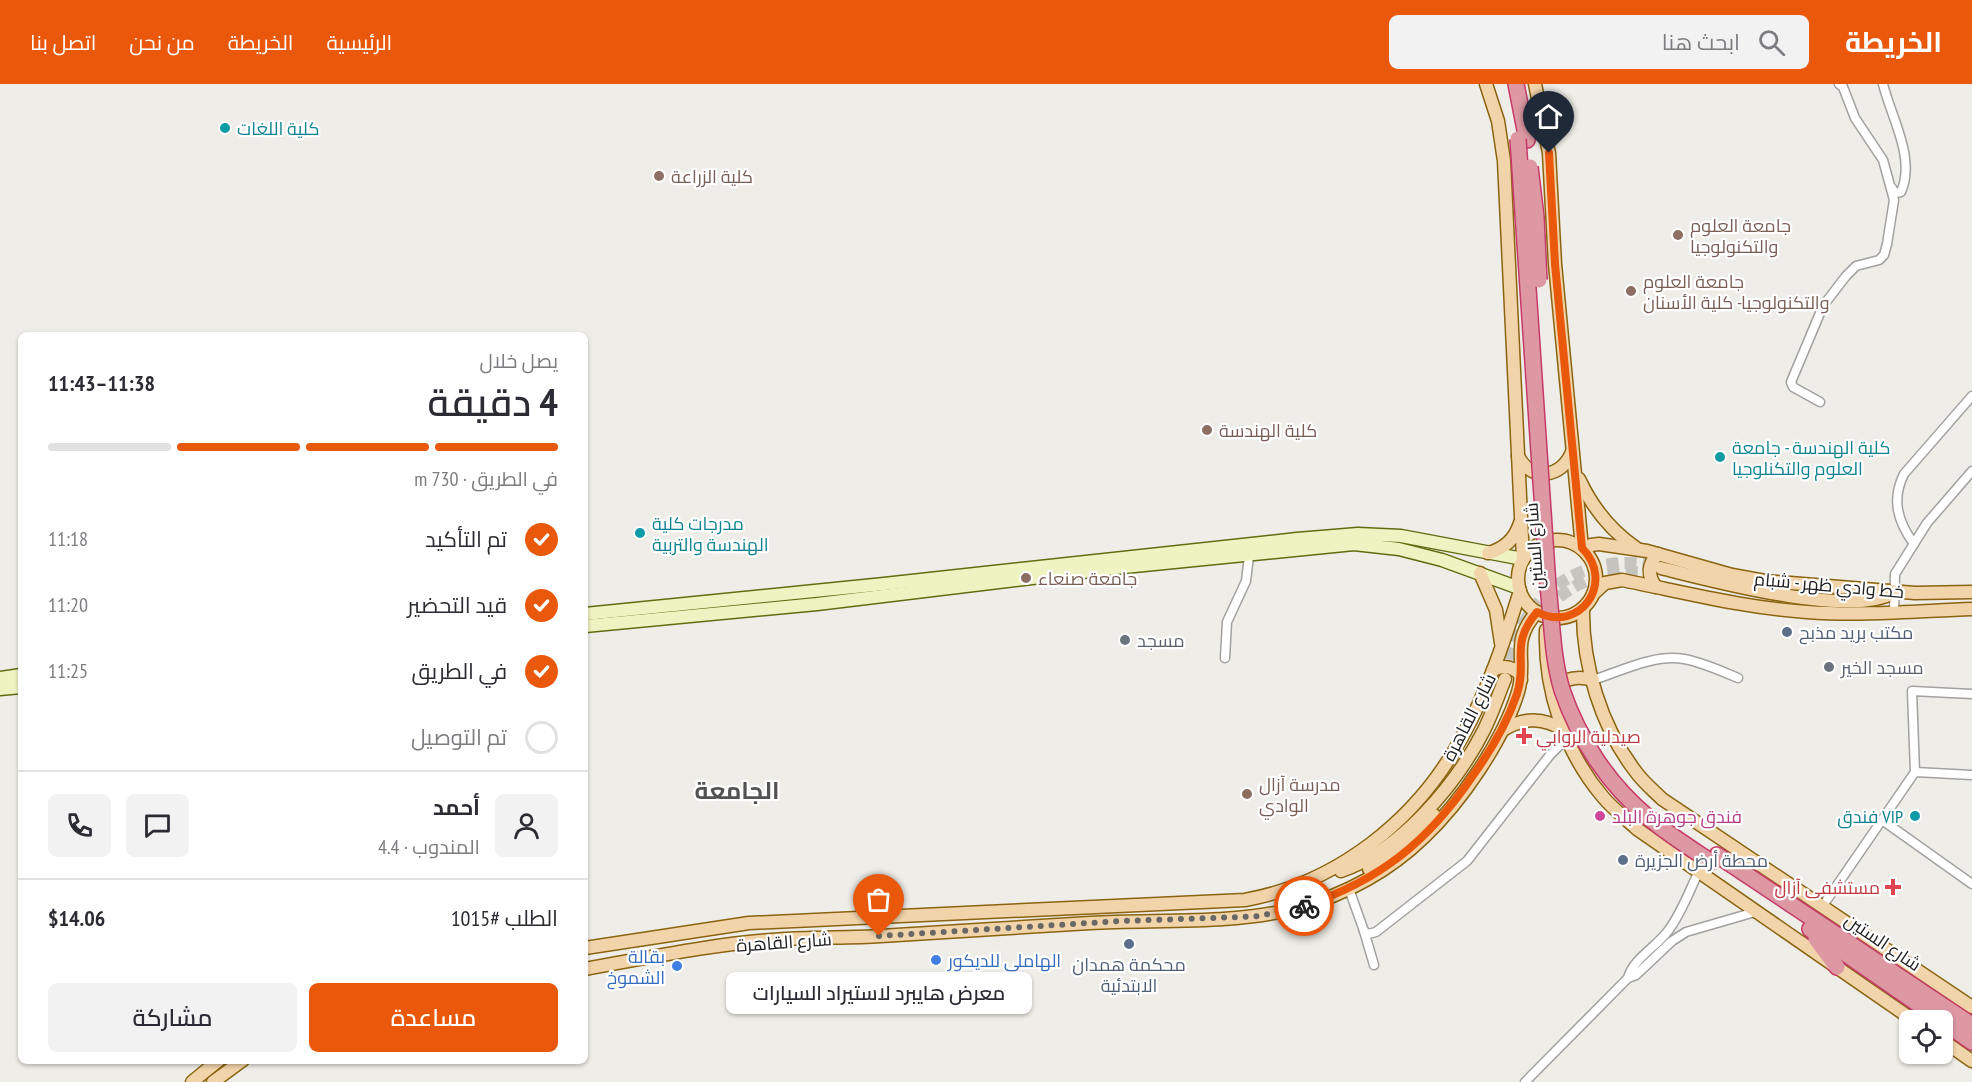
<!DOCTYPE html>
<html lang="ar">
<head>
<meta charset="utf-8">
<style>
  body { margin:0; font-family:"PT Sans Narrow",Cairo,sans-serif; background:#f2f2f3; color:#2b2b33; direction:rtl; height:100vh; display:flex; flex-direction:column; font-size:22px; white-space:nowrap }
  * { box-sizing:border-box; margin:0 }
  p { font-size:20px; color:#7c7c81 }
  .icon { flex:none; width:33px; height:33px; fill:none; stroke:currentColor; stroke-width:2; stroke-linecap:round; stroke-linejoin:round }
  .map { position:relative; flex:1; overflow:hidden; direction:ltr }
  .sheet { position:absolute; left:18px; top:248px; width:570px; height:732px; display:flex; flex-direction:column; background:#fff; border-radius:9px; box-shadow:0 2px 4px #0004; direction:rtl }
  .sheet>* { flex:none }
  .tools { position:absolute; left:1899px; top:926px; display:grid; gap:12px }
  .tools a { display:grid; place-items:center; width:54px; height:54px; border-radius:9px; background:#fff; box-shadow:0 2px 4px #0004; font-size:30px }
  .pin { position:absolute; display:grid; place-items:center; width:51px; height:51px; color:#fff; margin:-62px -26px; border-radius:50% 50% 50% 0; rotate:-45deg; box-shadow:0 0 6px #0007 }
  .pin .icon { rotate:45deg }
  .courier { position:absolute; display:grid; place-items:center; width:60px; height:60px; margin:-30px; border:4px solid #ea580c; border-radius:50%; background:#fff; color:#222; box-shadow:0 2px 8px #0007 }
  .bubble { position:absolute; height:42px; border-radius:9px; background:#fff; box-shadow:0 2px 4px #0004; font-size:20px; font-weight:600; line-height:42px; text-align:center; direction:rtl }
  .summary em { font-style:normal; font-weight:600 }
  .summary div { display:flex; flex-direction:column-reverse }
  .summary { display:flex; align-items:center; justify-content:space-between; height:102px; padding:0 30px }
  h1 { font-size:39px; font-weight:600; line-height:45px }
  .bar { display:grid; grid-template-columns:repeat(4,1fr); gap:9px 6px; align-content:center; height:72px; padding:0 30px }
  .bar i { height:8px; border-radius:4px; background:#e1e1e2 }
  .bar .current { background:#ea580c }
  .bar p { grid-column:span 4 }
  .line { display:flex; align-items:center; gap:15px; padding:0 30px; border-top:2px solid #e1e1e2 }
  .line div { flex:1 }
  .round { display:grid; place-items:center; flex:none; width:63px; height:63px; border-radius:9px; background:#f2f2f3 }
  ol { padding:0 30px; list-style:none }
  li { display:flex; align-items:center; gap:18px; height:66px }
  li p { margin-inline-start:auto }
  li .icon { padding:6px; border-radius:50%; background:#ea580c; color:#fff; stroke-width:4 }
  li:last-child { color:#7c7c81 }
  li i { width:33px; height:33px; border:3px solid #e1e1e2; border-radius:50% }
  .cta { display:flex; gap:12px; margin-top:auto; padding:12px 30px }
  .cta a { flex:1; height:69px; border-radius:9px; background:#ea580c; color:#fff; font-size:24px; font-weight:600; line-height:69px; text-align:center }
  .cta a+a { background:#f2f2f3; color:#2b2b33 }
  header { display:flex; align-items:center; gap:36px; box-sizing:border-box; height:84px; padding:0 30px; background:#ea580c; color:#fff }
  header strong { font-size:28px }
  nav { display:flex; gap:33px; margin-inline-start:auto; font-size:21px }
  .search { width:420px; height:54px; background:#f2f2f3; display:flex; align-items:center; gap:15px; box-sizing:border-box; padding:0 21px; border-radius:9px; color:#7c7c81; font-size:22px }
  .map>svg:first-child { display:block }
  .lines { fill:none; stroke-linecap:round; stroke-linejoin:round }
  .primary-tunnel { stroke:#c6c4bf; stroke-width:12; stroke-dasharray:12 6; stroke-linecap:butt }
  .street-casing { stroke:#a1a1a1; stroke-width:11 }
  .secondary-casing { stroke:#606c12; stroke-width:15 }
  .primary-casing { stroke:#8a6411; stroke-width:15 }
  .highway-casing { stroke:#c73a68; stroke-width:18 }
  .street { stroke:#fff; stroke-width:8 }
  .secondary { stroke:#eff3c2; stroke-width:12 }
  .primary { stroke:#f2d4aa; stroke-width:12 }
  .highway { stroke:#dd98a4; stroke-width:15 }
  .highway-bridge-casing { stroke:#c73a68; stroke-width:18; stroke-linecap:butt }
  .highway-bridge { stroke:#dd98a4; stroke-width:15 }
  .done { stroke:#686866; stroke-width:6; stroke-dasharray:0 10.8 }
  .route { stroke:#ea580c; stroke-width:8 }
  .culture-dot { fill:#0f9aa8; stroke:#fff; stroke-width:2 }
  .education-dot { fill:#8d6e63; stroke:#fff; stroke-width:2 }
  .service-dot { fill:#5c6f8a; stroke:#fff; stroke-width:2 }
  .worship-dot { fill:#6b7280; stroke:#fff; stroke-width:2 }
  .health-dot { fill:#e0444e; stroke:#fff; stroke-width:2 }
  .hotel-dot { fill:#d1479c; stroke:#fff; stroke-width:2 }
  .shop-dot { fill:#3f7fe0; stroke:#fff; stroke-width:2 }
  .labels { text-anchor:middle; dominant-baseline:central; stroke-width:4.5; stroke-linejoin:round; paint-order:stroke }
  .culture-label { font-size:18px; fill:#0d838f; stroke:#fff; text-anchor:start }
  .education-label { font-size:18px; fill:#785e54; stroke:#fff; text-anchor:start }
  .street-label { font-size:18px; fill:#202020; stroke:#fff }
  .service-label { font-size:18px; fill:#4e5e75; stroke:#fff; text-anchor:start }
  .worship-label { font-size:18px; fill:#5b616d; stroke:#fff; text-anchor:start }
  .health-label { font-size:18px; fill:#be3a42; stroke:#fff; text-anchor:start }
  .hotel-label { font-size:18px; fill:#b23c85; stroke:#fff; text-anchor:start }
  .shop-label { font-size:18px; fill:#366cbe; stroke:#fff; text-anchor:end }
  .district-label { font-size:24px; font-weight:bold; fill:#535353; stroke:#fff }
</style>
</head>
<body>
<header>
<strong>الخريطة</strong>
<div class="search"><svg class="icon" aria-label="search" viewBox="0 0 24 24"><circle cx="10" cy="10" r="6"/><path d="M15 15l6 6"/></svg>ابحث هنا</div>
<nav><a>الرئيسية</a><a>الخريطة</a><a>من نحن</a><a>اتصل بنا</a></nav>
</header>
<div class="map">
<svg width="1972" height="998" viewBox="0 0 1972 998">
  <rect width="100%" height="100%" fill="#efede7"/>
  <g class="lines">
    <g class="primary-tunnel">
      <path d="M1546 525C1577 493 1615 483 1658 491"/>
      <path d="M1505 593C1510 574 1515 554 1525 537 1553 489 1607 470 1660 483"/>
    </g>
    <defs>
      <g id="street">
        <path d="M1883 0C1891 33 1916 74 1901 108L1895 109 1892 104"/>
        <path d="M1820 318 1793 303 1791 298 1823 222 1846 192 1856 182 1879 176 1884 171 1887 160 1894 116 1883 76 1855 34 1843 3 1839 0"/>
        <path d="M1914 460C1898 438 1891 416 1904 390L1972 312"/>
        <path d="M1894 529 1895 490 1927 439 1972 387"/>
        <path d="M1225 574 1227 538 1246 497 1249 472"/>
        <path d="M1593 596C1621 587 1654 570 1684 575 1702 578 1721 587 1738 594"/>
        <path d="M1915 688 1912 607 1972 610"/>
        <path d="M1882 736 1972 800"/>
        <path d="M1349 805 1364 847 1368 850 1376 848 1467 777 1550 671 1559 662 1568 656"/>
        <path d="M1822 823 1915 688 1972 691"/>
        <path d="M1364 847 1374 881"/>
        <path d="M1628 894C1633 875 1656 863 1668 847 1681 830 1689 808 1698 789"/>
        <path d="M1525 998 1628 894 1636 891 1672 857 1686 848 1755 828"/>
      </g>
      <g id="secondary">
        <path d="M585 530 884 500 1297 455 1358 450 1401 452 1523 475"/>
        <path d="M585 542 817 520 1124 483 1354 460 1399 465 1442 476 1519 504"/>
        <path d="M0 594 21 591"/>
        <path d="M0 605 21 603"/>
      </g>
      <g id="primary">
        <path d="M1486 0 1498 37 1504 77 1523 475"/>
        <path d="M1535 0 1549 69 1555 180 1582 464"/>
        <path d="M1518 372C1531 398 1562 394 1572 368"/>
        <path d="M1579 395C1592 423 1610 446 1636 464"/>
        <circle cx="1557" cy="495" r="39"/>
        <path d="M1584 466 1591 461 1599 460 1647 467 1732 491 1765 497 1915 509 1972 508"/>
        <path d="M1488 469C1504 465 1515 455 1520 439"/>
        <path d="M1661 484C1709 496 1854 535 1894 508"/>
        <path d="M1480 489 1496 526 1501 559"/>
        <path d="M1656 503C1647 491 1648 480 1658 470"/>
        <path d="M1593 510 1605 499 1622 496C1683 508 1745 524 1807 528 1862 532 1917 527 1972 525"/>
        <path d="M1583 524C1582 580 1601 643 1636 688 1643 698 1653 706 1662 715L1972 923"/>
        <path d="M1546 546C1544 605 1564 667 1603 713 1613 725 1626 735 1637 745L1913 936"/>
        <path d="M1493 586C1503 581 1511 582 1520 590L1521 596"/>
        <path d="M1555 603C1567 593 1579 592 1593 596"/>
        <path d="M1503 646C1524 633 1544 633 1565 647"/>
        <path d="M1369 785 1402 761 1434 731"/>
        <path d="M1341 787C1400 767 1456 701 1484 646 1492 630 1498 612 1505 595"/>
        <path d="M585 864 749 839 1245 816C1337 799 1416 737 1461 655 1487 609 1504 558 1520 507"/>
        <path d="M585 885C651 873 718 859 786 855 817 853 850 854 881 852 951 848 1020 843 1090 839 1156 835 1233 841 1297 824 1344 811 1389 787 1424 753 1461 718 1503 657 1518 608 1528 574 1509 560 1537 528"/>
        <path d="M1942 956 1972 977"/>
        <path d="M192 998 219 976"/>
        <path d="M213 998 243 976"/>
      </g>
      <g id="highway">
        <path d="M1516 0 1527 56"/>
        <path d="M1717 771 1972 941"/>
        <path d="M1810 845 1941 936"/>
        <path d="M1816 855 1837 883"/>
        <path d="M1942 937 1972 958"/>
      </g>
    </defs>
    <use href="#street" class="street-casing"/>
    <use href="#secondary" class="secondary-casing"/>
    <use href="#primary" class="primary-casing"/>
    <use href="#highway" class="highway-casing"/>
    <use href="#street" class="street"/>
    <use href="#secondary" class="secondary"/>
    <use href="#primary" class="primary"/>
    <use href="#highway" class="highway"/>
    <defs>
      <g id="highway-bridge">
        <path d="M1518 55 1548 502C1552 536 1552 573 1562 606 1579 656 1609 701 1649 734 1669 751 1692 765 1713 779"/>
        <path d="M1530 83 1536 133 1539 196"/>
      </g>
    </defs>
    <use href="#highway-bridge" class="highway-bridge-casing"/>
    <use href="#highway-bridge" class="highway-bridge"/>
  </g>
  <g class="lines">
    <path class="done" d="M879 852 1122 837 1242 833 1259 832 1304 822"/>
    <path class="route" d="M1304 822C1381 796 1429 757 1474 690 1492 665 1507 639 1517 610 1528 576 1509 561 1537 528 1580 550 1616 498 1582 464L1555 180 1549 69"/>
  </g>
  <g class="culture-dot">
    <circle cx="225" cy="44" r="6"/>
    <circle cx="1720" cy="373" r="6"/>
    <circle cx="640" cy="449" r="6"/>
    <circle cx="1915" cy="732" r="6"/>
  </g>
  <g class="education-dot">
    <circle cx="659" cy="92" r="6"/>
    <circle cx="1678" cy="151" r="6"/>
    <circle cx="1631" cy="207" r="6"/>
    <circle cx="1207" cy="346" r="6"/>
    <circle cx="1026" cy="494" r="6"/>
    <circle cx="1247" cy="710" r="6"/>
  </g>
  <g class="service-dot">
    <circle cx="1787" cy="548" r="6"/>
    <circle cx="1623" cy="776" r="6"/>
    <circle cx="1129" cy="860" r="6"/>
  </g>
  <g class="worship-dot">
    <circle cx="1125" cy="556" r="6"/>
    <circle cx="1829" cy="583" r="6"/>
  </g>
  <g class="health-dot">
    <path d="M1521 643h6v6h6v6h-6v6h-6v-6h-6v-6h6z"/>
    <path d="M1890 794h6v6h6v6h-6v6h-6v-6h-6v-6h6z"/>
  </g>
  <circle class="hotel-dot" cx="1600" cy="732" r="6"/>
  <g class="shop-dot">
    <circle cx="936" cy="876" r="6"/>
    <circle cx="677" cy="882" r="6"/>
  </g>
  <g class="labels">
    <g class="culture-label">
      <text x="237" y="44">كلية اللغات</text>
      <text x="1732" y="363">كلية الهندسة - جامعة<tspan x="1732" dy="21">العلوم والتكنلوجيا</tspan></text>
      <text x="652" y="439">مدرجات كلية<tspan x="652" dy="21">الهندسة والتربية</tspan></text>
      <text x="1903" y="732" text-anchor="end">فندق VIP</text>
    </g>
    <g class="education-label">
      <text x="671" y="92">كلية الزراعة</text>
      <text x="1690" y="141">جامعة العلوم<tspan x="1690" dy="21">والتكنولوجيا</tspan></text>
      <text x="1643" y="197">جامعة العلوم<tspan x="1643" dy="21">والتكنولوجيا- كلية الأسنان</tspan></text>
      <text x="1219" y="346">كلية الهندسة</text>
      <text x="1038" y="494">جامعة صنعاء</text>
      <text x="1259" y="700">مدرسة آزال<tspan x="1259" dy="21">الوادي</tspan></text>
    </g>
    <g class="street-label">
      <text transform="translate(1534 462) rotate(-94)">شارع الستين</text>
      <text transform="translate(1829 501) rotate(5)">خط وادي ظهر - شبام</text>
      <text transform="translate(1469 633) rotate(-63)">شارع القاهرة</text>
      <text transform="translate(784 858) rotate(-4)">شارع القاهرة</text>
      <text transform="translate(1883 858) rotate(34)">شارع الستين</text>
    </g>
    <g class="service-label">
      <text x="1799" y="548">مكتب بريد مذبح</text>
      <text x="1635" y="776">محطة أرض الجزيرة</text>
      <text x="1129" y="880" text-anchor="middle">محكمة همدان<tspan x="1129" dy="21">الابتدئية</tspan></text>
    </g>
    <g class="worship-label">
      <text x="1137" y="556">مسجد</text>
      <text x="1841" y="583">مسجد الخير</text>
    </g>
    <g class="health-label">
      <text x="1536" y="652">صيدلية الروابي</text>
      <text x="1880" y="803" text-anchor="end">مستشفى آزال</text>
    </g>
    <g class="hotel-label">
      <text x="1612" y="732">فندق جوهرة البلد</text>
    </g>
    <g class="shop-label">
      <text x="665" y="872">بقالة<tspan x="665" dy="21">الشموخ</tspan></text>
      <text x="948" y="876" text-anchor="start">الهاملي للديكور</text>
    </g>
    <g class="district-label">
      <text x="737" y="706">الجامعة</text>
    </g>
  </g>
</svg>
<div class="tools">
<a><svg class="icon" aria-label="locate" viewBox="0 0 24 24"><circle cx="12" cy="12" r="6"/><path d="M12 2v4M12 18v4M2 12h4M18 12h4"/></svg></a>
</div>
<div class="pin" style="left:879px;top:852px;background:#ea580c"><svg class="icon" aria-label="bag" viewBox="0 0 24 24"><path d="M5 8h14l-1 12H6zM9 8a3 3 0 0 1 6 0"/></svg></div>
<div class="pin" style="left:1549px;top:69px;background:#1f2937"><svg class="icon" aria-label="home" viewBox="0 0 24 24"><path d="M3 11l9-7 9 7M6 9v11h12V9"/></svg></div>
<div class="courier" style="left:1304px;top:822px"><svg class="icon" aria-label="bike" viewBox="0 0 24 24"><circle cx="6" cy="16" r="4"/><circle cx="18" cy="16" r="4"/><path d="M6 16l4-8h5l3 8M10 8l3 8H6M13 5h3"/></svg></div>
<div class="bubble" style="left:726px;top:888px;width:306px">معرض هايبرد لاستيراد السيارات</div>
<section class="sheet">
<div class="summary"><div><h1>4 دقيقة</h1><p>يصل خلال</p></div><em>11:38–11:43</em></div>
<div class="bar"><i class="current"></i><i class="current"></i><i class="current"></i><i></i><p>في الطريق · 730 m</p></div>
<ol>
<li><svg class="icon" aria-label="check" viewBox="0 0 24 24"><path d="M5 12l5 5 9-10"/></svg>تم التأكيد<p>11:18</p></li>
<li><svg class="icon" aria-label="check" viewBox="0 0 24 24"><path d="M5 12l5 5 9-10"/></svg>قيد التحضير<p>11:20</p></li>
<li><svg class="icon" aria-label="check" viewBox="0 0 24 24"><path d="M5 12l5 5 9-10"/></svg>في الطريق<p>11:25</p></li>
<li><i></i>تم التوصيل</li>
</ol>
<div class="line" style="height:108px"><a class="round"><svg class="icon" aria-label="person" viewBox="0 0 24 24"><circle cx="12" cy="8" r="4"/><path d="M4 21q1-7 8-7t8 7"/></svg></a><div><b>أحمد</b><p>المندوب · 4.4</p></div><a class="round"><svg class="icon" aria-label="chat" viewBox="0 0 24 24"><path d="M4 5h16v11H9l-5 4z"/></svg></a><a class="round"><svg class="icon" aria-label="phone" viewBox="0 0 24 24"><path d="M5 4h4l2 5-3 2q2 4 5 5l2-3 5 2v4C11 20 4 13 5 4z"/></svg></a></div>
<div class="line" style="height:78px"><div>الطلب #1015</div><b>$14.06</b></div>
<div class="cta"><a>مساعدة</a><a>مشاركة</a></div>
</section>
</div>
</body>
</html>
